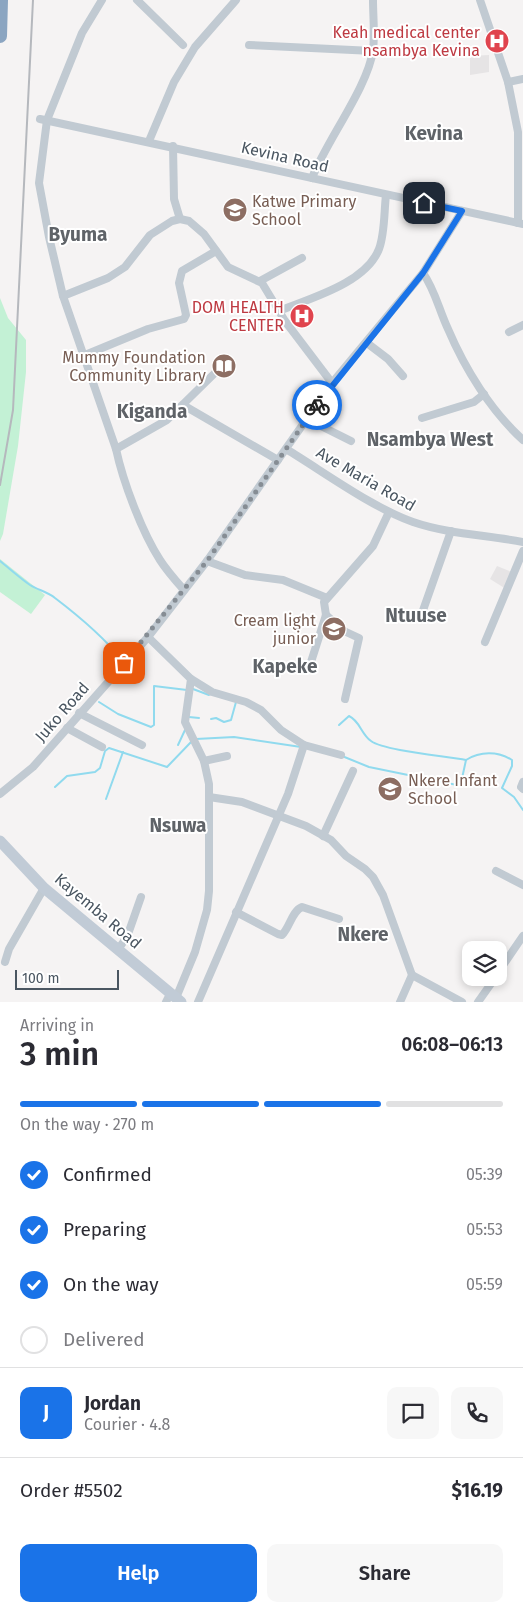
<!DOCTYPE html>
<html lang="en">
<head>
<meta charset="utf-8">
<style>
  body { margin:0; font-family:"Fira Sans",sans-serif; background:#f7f7f7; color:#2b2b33; height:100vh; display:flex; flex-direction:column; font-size:19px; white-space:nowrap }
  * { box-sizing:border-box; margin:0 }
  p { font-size:16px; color:#7c7c81 }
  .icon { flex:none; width:28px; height:28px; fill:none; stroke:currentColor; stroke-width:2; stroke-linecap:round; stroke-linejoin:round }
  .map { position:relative; height:1002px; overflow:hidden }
  .panel { display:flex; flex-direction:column; background:#fff; flex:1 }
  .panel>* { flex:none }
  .fabs { position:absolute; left:462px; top:941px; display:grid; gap:10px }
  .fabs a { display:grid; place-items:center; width:45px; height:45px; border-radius:10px; background:#fff; box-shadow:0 2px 8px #0003; font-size:25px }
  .scale { position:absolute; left:15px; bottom:12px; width:104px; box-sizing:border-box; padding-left:5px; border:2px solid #4a5661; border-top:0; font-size:14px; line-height:18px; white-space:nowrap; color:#4a5661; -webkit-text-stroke:4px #fff; paint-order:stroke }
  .pin { position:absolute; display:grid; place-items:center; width:42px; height:42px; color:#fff; margin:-21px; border-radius:10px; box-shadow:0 2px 8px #0006 }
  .courier { position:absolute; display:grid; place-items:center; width:50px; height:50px; margin:-25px; border:4px solid #1a73e8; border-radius:50%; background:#fff; color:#222; box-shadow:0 1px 6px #0007 }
  .head em { font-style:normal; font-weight:600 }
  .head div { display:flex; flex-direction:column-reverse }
  .head { display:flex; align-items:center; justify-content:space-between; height:85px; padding:0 20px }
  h1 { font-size:32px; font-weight:600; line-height:38px }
  .bar { display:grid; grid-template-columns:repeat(4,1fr); gap:8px 5px; align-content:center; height:60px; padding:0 20px }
  .bar i { height:6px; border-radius:4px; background:#e1e1e2 }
  .bar .active { background:#1a73e8 }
  .bar p { grid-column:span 4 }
  .line { display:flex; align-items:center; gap:12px; padding:0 20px; border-top:1px solid #e1e1e2 }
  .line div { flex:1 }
  .round { display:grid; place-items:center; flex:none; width:52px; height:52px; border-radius:10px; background:#f7f7f7 }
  ol { padding:0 20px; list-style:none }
  li { display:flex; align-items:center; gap:15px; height:55px }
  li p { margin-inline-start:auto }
  li .icon { padding:5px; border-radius:50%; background:#1a73e8; color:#fff; stroke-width:4 }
  li:last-child { color:#7c7c81 }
  li i { width:28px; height:28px; border:2px solid #e1e1e2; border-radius:50% }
  .primary-button { display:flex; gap:10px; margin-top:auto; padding:10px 20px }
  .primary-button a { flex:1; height:58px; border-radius:10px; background:#1a73e8; color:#fff; font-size:20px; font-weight:600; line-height:58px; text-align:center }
  .primary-button a+a { background:#f7f7f7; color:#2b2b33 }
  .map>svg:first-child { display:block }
  .education { fill:#e6e4e5 }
  .green { fill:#c3f1d5 }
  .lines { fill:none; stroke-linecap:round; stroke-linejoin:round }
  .stream { stroke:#90daee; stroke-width:2 }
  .street { stroke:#c1cad2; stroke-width:8 }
  .secondary { stroke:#c1cbd6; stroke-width:11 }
  .highway { stroke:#8ba5c1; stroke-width:14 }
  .rail { stroke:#b5b8bd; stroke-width:2 }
  .done { stroke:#868d94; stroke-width:5; stroke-dasharray:0 9 }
  .route { stroke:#1a73e8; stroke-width:6 }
  .labels { text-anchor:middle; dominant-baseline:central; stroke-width:4; stroke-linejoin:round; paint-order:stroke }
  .health-label { font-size:16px; fill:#be3a42; stroke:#fff; text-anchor:end }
  .street-label { font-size:16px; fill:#4a5661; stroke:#fff }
  .education-label { font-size:16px; fill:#785e54; stroke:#fff; text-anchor:start }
  .quarter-label { font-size:19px; font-weight:bold; fill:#5f6368; stroke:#fff }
</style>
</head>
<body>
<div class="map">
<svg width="523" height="1002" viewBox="0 0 523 1002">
  <rect width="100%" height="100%" fill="#f5f3f3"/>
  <g class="education">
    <path d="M489 55V72L470 75V56Z"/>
    <path d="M497 566 514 573 506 589 490 579Z"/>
  </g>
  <g class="green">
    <path d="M0 298 8 318 26 340V372L18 446 3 534 0 541Z"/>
    <path d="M0 559 45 595 31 614 0 592Z"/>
  </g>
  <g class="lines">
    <g class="stream">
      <path d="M0 561C10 569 20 578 30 585 38 590 48 592 55 598 80 617 103 636 123 661"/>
      <path d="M193 689 209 695"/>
      <path d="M99 702 118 714 151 727 154 725V686L187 690"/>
      <path d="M189 717 199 718"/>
      <path d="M211 719 216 718 224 722 231 720 236 702"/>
      <path d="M339 725 349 716C360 721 361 734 371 741 385 751 446 756 466 760"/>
      <path d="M196 739 234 737 301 747"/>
      <path d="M178 745 185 730"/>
      <path d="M342 756 369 767 457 785 461 783 466 760C480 751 498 751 512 760V766L502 788 514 797 523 810"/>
      <path d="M55 787 67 776 95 772 100 768 105 751 109 748 167 767 192 741"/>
      <path d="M106 799 123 752"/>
    </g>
    <g class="street">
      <path d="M102 0 82 33 47 120 39 183 49 237 63 296 116 449C123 482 142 532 160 560 167 571 176 581 184 590"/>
      <path d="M137 0 183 45"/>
      <path d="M480 0 508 82 518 132V223"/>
      <path d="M249 45 373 51"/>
      <path d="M508 82 523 79"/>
      <path d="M40 119 523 224"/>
      <path d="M149 141 174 82 195 47 236 0"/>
      <path d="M173 146 174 199 180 219"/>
      <path d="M312 178C327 140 368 87 373 50 375 34 373 16 373 0"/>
      <path d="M423 273C435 290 439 310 448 329 465 369 491 411 523 440"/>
      <path d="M260 281 302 258"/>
      <path d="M63 296 108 278 125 267 150 235 172 221 180 219 189 221 204 234 228 267 262 283 285 321 332 383"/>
      <path d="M279 311C311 298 366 283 379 249 385 233 384 211 386 195"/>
      <path d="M509 332 523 325"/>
      <path d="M367 343 388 359 403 376"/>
      <path d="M85 355 148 329 184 319 186 315 179 283 182 271 216 251"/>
      <path d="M183 405 278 460"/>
      <path d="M422 418 474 402 484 394"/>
      <path d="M307 419 351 441"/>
      <path d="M116 449 167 420 222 366"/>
      <path d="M286 449C324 472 373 508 413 522 448 534 487 535 523 542"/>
      <path d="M207 561 245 575 283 580 327 598"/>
      <path d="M326 615 344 631 359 638 345 699"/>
      <path d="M421 616 451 531"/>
      <path d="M148 637 191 679 185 722 204 761 209 784V891L207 910 195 952 176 998"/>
      <path d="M485 642 523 551"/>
      <path d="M311 662 326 615 324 602 373 546 389 512"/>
      <path d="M191 679 212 692 246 702 261 710 281 730 304 745 341 755"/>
      <path d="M79 713 142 745"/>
      <path d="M67 728 102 747"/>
      <path d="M204 761 227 756"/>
      <path d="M523 782 521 787 523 789"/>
      <path d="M0 794 33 767 148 637 207 561 332 383 423 273 462 211"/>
      <path d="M209 797 242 802 306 826 331 840 346 856 365 869 373 877 383 895 412 975 400 1002"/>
      <path d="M323 836 353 771"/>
      <path d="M496 871 523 885"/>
      <path d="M236 912 278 934 282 935C290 927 292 911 302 907L339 919"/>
      <path d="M119 948 127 937 141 897"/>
      <path d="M5 962 9 949 44 888"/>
      <path d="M499 971 523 936"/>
      <path d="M412 975 462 1002"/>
      <path d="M166 1002 170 994"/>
      <path d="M198 1002 288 794 304 745"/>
      <path d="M478 1002 495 978"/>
    </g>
    <path class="secondary" d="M0 841 44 888 181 1002"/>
    <path class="highway" d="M0 36 1 0"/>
    <path class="rail" d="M0 485 13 410 33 0"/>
  </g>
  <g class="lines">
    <path class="done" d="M124 663 207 561 317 405"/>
    <path class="route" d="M317 405 423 273 462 211 424 203"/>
  </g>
  <defs>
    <symbol id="hospital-disc" viewBox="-11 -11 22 22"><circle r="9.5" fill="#e0444e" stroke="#fff"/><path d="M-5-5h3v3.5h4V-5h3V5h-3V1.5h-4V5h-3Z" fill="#fff"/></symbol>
    <symbol id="school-disc" viewBox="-11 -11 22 22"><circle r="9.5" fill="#8d6e63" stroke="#fff"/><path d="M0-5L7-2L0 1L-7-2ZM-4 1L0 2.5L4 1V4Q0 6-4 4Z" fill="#fff"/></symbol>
    <symbol id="library-disc" viewBox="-11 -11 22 22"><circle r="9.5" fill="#8d6e63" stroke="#fff"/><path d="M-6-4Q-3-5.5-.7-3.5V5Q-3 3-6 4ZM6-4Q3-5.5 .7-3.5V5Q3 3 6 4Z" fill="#fff"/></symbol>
  </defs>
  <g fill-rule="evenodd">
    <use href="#hospital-disc" x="483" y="27" width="28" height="28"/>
    <use href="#school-disc" x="221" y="196" width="28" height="28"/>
    <use href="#hospital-disc" x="288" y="302" width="28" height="28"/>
    <use href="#library-disc" x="210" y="352" width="28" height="28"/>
    <use href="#school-disc" x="320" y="615" width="28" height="28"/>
    <use href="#school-disc" x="376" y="775" width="28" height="28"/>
  </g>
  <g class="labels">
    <g class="health-label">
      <text x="480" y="32">Keah medical center<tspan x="480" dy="18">nsambya Kevina</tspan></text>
      <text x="284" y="307">DOM HEALTH<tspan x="284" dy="18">CENTER</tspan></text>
    </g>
    <g class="street-label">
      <text transform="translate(285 157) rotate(13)">Kevina Road</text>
      <text transform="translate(366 479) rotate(30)">Ave Maria Road</text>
      <text transform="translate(62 712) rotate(-49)">Juko Road</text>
      <text transform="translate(98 911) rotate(40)">Kayemba Road</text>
    </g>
    <g class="education-label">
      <text x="252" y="201">Katwe Primary<tspan x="252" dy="18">School</tspan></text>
      <text x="206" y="357" text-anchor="end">Mummy Foundation<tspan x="206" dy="18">Community Library</tspan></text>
      <text x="316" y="620" text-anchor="end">Cream light<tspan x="316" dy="18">junior</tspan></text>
      <text x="408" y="780">Nkere Infant<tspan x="408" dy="18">School</tspan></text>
    </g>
    <g class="quarter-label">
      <text x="434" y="133">Kevina</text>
      <text x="78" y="234">Byuma</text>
      <text x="152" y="411">Kiganda</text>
      <text x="430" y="439">Nsambya West</text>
      <text x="416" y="615">Ntuuse</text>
      <text x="285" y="666">Kapeke</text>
      <text x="178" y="825">Nsuwa</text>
      <text x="363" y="934">Nkere</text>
    </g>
  </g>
</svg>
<div class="fabs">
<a><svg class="icon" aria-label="layers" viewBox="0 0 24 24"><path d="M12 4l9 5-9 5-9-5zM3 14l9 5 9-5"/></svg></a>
</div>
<div class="scale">100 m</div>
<div class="pin" style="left:124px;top:663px;background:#ea580c"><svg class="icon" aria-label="bag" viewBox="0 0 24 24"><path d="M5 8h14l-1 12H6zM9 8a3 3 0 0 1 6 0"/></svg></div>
<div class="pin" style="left:424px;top:203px;background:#1f2937"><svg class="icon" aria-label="home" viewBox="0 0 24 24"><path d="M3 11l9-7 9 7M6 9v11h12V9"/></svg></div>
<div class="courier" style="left:317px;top:405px"><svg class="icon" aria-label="bike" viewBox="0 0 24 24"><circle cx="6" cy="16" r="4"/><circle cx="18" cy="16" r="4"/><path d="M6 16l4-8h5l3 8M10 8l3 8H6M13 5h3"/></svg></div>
</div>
<section class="panel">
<div class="head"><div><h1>3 min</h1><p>Arriving in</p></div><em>06:08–06:13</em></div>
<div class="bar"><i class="active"></i><i class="active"></i><i class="active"></i><i></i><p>On the way · 270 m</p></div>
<ol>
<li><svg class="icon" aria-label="check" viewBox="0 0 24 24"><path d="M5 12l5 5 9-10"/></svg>Confirmed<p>05:39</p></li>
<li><svg class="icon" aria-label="check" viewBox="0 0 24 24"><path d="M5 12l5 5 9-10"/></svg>Preparing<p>05:53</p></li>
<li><svg class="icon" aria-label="check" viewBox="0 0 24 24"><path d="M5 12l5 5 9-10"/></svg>On the way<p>05:59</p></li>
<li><i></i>Delivered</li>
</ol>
<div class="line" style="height:90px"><b class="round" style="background:#1a73e8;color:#fff">J</b><div><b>Jordan</b><p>Courier · 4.8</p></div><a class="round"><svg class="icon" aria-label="chat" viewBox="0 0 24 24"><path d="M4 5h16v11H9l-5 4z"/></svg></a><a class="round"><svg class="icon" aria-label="phone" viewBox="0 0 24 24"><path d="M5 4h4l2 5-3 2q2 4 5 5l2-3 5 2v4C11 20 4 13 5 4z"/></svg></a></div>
<div class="line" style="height:65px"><div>Order #5502</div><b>$16.19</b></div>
<div class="primary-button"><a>Help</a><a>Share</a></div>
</section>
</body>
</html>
